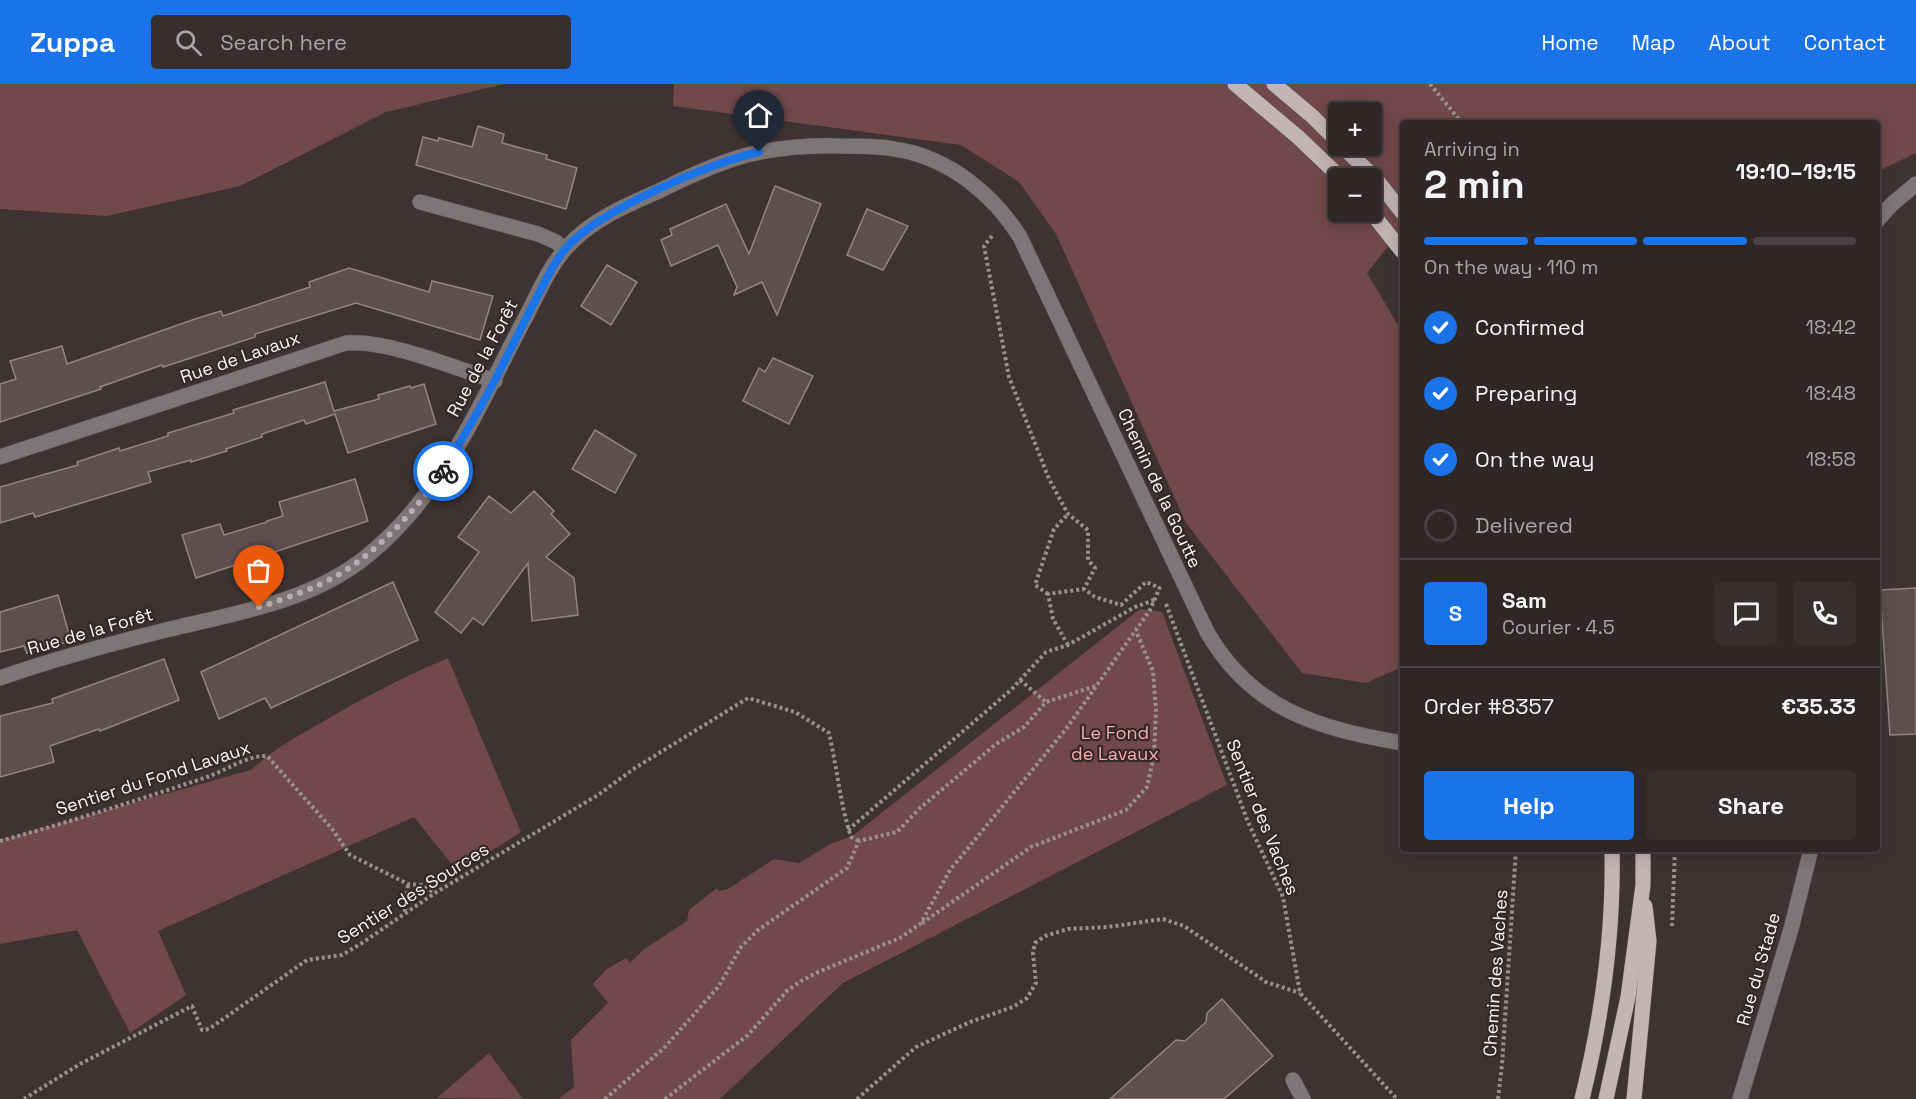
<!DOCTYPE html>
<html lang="en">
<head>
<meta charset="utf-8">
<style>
  body { margin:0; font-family:"Space Grotesk",sans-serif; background:#372e2e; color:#f1f3f6; height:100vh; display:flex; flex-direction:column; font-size:22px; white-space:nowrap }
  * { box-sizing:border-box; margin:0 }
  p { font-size:20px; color:#a7a5a7 }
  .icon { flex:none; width:33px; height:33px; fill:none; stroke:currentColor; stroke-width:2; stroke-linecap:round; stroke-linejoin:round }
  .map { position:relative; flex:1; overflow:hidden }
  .sheet { position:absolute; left:1400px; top:36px; width:480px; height:732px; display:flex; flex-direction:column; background:#2f2626; border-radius:6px; box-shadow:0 3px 15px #0003,0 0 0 2px #4a4343 }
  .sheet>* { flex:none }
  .tools { position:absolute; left:1328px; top:18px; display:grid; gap:12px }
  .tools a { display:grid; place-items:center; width:54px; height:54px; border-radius:6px; background:#2f2626; box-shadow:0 3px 15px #0003,0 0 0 2px #4a4343; font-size:30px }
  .pin { position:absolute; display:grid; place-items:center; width:51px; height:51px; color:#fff; margin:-62px -26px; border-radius:50% 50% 50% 0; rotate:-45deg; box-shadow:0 0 6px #0007 }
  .pin .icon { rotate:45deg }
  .courier { position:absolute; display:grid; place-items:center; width:60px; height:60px; margin:-30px; border:4px solid #1a73e8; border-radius:50%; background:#fff; color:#222; box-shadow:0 2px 8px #0007 }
  .overview em { font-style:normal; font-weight:600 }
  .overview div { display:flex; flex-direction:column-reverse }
  .overview { display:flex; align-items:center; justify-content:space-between; height:102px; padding:0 24px }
  h1 { font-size:39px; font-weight:600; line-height:45px }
  .bar { display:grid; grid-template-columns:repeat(4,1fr); gap:9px 6px; align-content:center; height:72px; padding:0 24px }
  .bar i { height:8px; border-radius:4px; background:#4a4343 }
  .bar .active { background:#1a73e8 }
  .bar p { grid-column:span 4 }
  .line { display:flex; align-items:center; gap:15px; padding:0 24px; border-top:2px solid #4a4343 }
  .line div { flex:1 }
  .round { display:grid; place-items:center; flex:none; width:63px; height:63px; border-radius:6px; background:#372e2e }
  ol { padding:0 24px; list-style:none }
  li { display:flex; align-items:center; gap:18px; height:66px }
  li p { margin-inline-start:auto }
  li .icon { padding:6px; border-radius:50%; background:#1a73e8; color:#fff; stroke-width:4 }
  li:last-child { color:#a7a5a7 }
  li i { width:33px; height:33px; border:3px solid #4a4343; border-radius:50% }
  .cta { display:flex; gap:12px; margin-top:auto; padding:12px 24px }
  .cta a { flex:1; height:69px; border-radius:6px; background:#1a73e8; color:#fff; font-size:24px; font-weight:600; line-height:69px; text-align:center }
  .cta a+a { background:#372e2e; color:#f1f3f6 }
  header { display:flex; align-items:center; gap:36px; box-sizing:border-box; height:84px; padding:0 30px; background:#1a73e8; color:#fff }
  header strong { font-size:28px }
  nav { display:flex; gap:33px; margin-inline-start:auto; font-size:21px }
  .search { width:420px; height:54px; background:#372e2e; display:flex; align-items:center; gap:15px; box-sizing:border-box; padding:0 21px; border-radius:6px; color:#a7a5a7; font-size:22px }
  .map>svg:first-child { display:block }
  .green { fill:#72494a; fill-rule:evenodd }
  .building { fill:#5e4f4f; stroke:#948484; stroke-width:1.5 }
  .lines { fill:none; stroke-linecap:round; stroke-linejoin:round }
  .minor-casing { stroke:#5d5151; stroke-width:16 }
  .major-casing { stroke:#5d5151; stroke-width:16 }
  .path { stroke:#9b9090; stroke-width:4; stroke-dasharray:3 3; stroke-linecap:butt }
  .minor { stroke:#7d7676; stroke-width:15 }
  .major { stroke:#c4b5b5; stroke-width:15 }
  .done { stroke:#b9afaf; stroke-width:6; stroke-dasharray:0 10.8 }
  .route { stroke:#1a73e8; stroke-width:8 }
  .labels { text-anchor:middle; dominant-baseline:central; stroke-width:4.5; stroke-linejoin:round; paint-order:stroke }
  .street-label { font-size:18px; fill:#fbf2f2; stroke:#352828 }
  .park-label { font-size:18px; fill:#faabae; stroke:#352828 }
</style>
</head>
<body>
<header>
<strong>Zuppa</strong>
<div class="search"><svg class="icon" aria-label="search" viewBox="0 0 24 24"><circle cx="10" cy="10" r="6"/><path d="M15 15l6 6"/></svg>Search here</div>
<nav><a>Home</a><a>Map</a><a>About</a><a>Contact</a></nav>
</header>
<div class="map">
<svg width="1916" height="1015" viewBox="0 0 1916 1015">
  <rect width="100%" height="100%" fill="#3f3232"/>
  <g class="green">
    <path d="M0 0H504L386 28 240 102 107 132 0 125Z"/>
    <path d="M674 0H1916V69L1877 88 1876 39H1402V145L1367 189 1402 248V583L1366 599 1302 589 1186 439 1056 150 1019 98 961 61 673 22ZM1338 28H1371V62H1338ZM1338 94H1371V128H1338Z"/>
    <path d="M1140 525 1162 528 1227 701 843 899 720 1015H558L574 1003 571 956 608 919 593 900 607 885 626 874 630 879 643 866 687 837 689 826 717 804 719 807 728 805 774 775 799 779 832 759 851 753Z"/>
    <path d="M448 574 521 748 458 788 414 733 158 847 186 911 130 949 77 846 0 860V756L251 686C273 665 298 652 324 637 365 613 405 592 448 574Z"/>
    <path d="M489 969 523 1015 437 1014Z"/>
  </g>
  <g class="building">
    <path d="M478 42 504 50 502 59 547 71 546 75 577 84 566 125 416 81 423 53 438 57 439 54 472 63Z"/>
    <path d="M775 102 821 120 777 231 762 198 734 211 737 203 718 161 671 182 661 156 672 151 670 145 726 120 749 170Z"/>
    <path d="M867 125 908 142 883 186 847 171Z"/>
    <path d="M607 181 637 198 611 241 581 222Z"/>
    <path d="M349 184 429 208 432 197 493 212 480 256 356 219 255 250V253L163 283 162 281 100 303 101 305 0 338V300L16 295 10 277 62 262 67 280 195 235 221 227 223 232 310 203 309 198Z"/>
    <path d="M773 274 813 292 789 340 743 317 759 284 765 288Z"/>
    <path d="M325 298 334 327 379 315 378 311 410 302 411 304 424 300 436 340 348 369 335 330 306 340 304 336 262 350V353L226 365 227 367 191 378V376L148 388 151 398 35 433 33 429 0 439V403L78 381 77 378 119 364 120 367 168 352V349L234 329 233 326Z"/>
    <path d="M595 346 636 371 615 409 572 385Z"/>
    <path d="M355 395 368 437 196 494 182 451 220 440 224 451 267 438V437L283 432 279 418Z"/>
    <path d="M534 407 554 427 551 430 570 450 546 473 574 494 578 531 532 537 528 479 483 541 473 534 461 549 435 528 479 468 458 453 489 412 511 429Z"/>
    <path d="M393 498 418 556 271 624 265 614 219 635 201 588Z"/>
    <path d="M1916 504V650L1890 651 1880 506Z"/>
    <path d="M58 511 71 557 27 569 24 562 0 568V528Z"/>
    <path d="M164 575 179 616 100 647 99 645 50 662 54 678 0 693V632L53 619 52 615Z"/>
    <path d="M1222 915 1273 972 1224 1015H1110L1176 956 1185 957 1206 938 1207 929Z"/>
  </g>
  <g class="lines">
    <defs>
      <g id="minor">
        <path d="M420 118 538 150 556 158 565 165"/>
        <path d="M1876 138 1891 121 1916 100"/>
        <path d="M0 373 346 259C385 255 456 284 495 297"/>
        <path d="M0 594C54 575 110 560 166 546 235 529 311 518 367 472 442 412 479 322 522 240 536 215 547 185 567 163 591 136 627 121 659 107 687 93 717 79 747 71 779 63 810 61 842 62 862 62 881 62 900 66 950 75 994 111 1020 153L1207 548C1253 627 1318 644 1402 659"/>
        <path d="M1293 996 1303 1015"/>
        <path d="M1740 1015 1791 845 1811 765"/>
      </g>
      <g id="major">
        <path d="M1235 0 1298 53 1341 94"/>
        <path d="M1274 0 1312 32 1338 58"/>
        <path d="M1342 62 1375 94 1402 128"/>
        <path d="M1371 128 1402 167"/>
        <path d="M1582 1015C1602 933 1614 850 1612 765"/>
        <path d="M1606 1015 1628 913 1643 801V765"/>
        <path d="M1634 1015 1649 857 1645 822"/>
      </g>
    </defs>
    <use href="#minor" class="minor-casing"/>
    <use href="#major" class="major-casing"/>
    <g class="path">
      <path d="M1430 0 1462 39"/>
      <path d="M992 152 984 162 1009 293 1049 395 1068 430 1088 446V476L1095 484 1084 505 1095 513 1121 521 1146 498 1160 504"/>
      <path d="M1048 510 1035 501 1054 445 1068 430"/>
      <path d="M1166 520 1248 738 1283 813 1300 909 1397 1015"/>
      <path d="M1068 561 1053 535 1048 510 1084 505"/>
      <path d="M1020 596 1046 618"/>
      <path d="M848 746 1011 606 1046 568 1068 561 1135 523 1154 516"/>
      <path d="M0 757C70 738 138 716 207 693 225 687 247 671 267 672L333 746 350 771 408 800 421 801 435 809"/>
      <path d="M405 828 408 800"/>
      <path d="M922 839 1031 763 1126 726 1147 703 1154 671 1156 626 1153 587 1136 547"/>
      <path d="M1672 842 1675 765"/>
      <path d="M24 1015 80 980 192 922 202 946 209 945 307 876 342 871 362 859 435 809 598 711 635 684 748 614 795 628 829 649C837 684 840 719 851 753L859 757"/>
      <path d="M605 1015 664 964 719 902 741 863 758 846 847 784 859 757 897 748 920 724 996 660 1024 643 1046 618 1096 602"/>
      <path d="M665 1015 748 951 787 907 801 897 818 888 902 853 921 839 950 786 1066 645 1150 526 1160 503"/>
      <path d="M857 1015 916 963 970 938 1013 923 1027 914 1036 899 1033 869 1035 859 1045 852 1068 845 1108 843 1163 835 1184 842 1266 898 1300 909"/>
      <path d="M1498 1015 1502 981 1516 765"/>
    </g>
    <use href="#minor" class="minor"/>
    <use href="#major" class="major"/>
  </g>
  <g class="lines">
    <path class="done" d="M259 523C325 502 354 488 403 437 417 421 432 405 443 387"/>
    <path class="route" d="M443 387C461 357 479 327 495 296 509 269 522 242 536 215 545 198 553 179 566 164 598 127 711 78 759 68"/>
  </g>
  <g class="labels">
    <g class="street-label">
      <text transform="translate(240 273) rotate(-19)">Rue de Lavaux</text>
      <text transform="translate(482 274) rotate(-62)">Rue de la Forêt</text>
      <text transform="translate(1160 404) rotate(65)">Chemin de la Goutte</text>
      <text transform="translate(90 547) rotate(-16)">Rue de la Forêt</text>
      <text transform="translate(153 694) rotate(-18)">Sentier du Fond Lavaux</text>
      <text transform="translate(1263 733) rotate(68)">Sentier des Vaches</text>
      <text transform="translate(413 809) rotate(-32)">Sentier des Sources</text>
      <text transform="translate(1758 885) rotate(-74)">Rue du Stade</text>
      <text transform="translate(1495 889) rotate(-86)">Chemin des Vaches</text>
    </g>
    <g class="park-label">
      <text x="1115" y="648">Le Fond<tspan x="1115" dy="21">de Lavaux</tspan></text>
    </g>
  </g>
</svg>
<div class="tools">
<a>+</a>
<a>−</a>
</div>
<div class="pin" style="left:259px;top:523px;background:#ea580c"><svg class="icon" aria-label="bag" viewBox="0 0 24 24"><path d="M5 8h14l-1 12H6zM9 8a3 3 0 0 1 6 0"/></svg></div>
<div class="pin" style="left:759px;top:68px;background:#1f2937"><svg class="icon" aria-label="home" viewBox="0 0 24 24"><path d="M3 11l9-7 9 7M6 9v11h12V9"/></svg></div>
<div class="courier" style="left:443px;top:387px"><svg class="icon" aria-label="bike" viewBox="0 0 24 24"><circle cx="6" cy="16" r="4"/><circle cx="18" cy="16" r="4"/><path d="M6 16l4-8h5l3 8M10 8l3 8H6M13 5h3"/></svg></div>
<section class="sheet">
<div class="overview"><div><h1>2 min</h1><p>Arriving in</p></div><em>19:10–19:15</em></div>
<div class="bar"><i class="active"></i><i class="active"></i><i class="active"></i><i></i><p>On the way · 110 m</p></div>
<ol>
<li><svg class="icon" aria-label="check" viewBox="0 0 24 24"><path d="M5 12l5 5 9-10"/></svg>Confirmed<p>18:42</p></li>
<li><svg class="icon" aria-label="check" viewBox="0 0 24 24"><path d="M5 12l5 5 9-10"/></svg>Preparing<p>18:48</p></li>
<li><svg class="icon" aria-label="check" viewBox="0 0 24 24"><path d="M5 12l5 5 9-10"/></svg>On the way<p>18:58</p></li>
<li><i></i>Delivered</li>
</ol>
<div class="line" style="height:108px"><b class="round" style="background:#1a73e8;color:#fff">S</b><div><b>Sam</b><p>Courier · 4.5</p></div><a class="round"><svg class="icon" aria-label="chat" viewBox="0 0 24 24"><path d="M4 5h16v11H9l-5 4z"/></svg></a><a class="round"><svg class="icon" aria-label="phone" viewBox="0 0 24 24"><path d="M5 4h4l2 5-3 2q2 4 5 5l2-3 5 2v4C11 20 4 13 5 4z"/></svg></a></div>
<div class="line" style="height:78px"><div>Order #8357</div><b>€35.33</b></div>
<div class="cta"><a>Help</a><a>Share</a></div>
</section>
</div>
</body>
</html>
